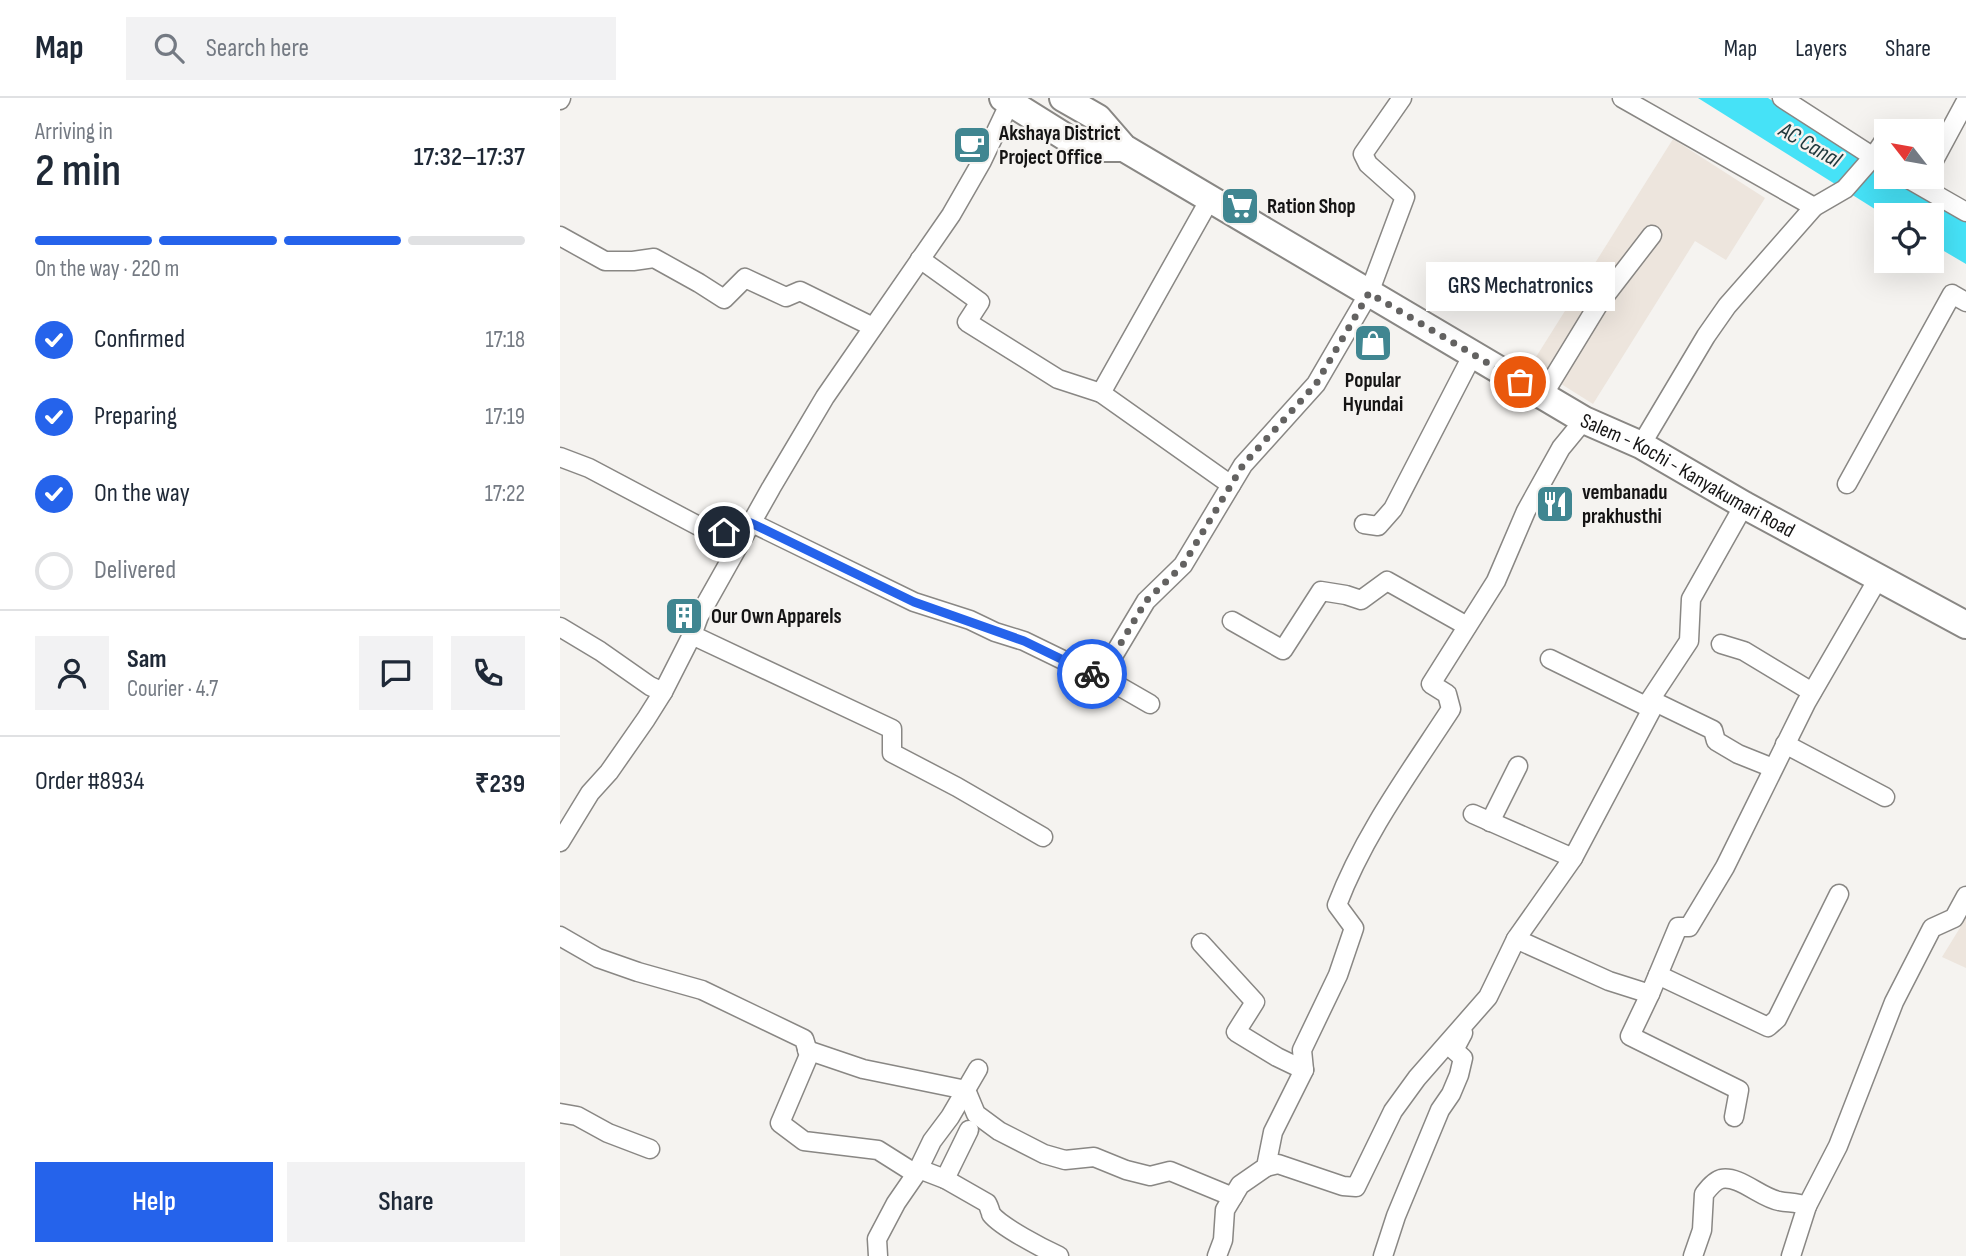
<!DOCTYPE html>
<html lang="en">
<head>
<meta charset="utf-8">
<style>
  body { margin:0; font-family:"Sofia Sans Condensed",sans-serif; background:#f2f2f3; color:#1f2937; height:100vh; display:flex; flex-direction:column; font-size:26px; white-space:nowrap }
  * { box-sizing:border-box; margin:0 }
  p { font-size:23px; color:#747a83 }
  .icon { flex:none; width:38px; height:38px; fill:none; stroke:currentColor; stroke-width:2; stroke-linecap:round; stroke-linejoin:round }
  .map { position:relative; flex:1; overflow:hidden }
  .drawer { display:flex; flex-direction:column; background:#fff; width:560px }
  .drawer>* { flex:none }
  .needle { width:46px; rotate:301deg }
  .buttons { position:absolute; left:1314px; top:21px; display:grid; gap:14px }
  .buttons a { display:grid; place-items:center; width:70px; height:70px; border-radius:0px; background:#fff; box-shadow:0 7px 28px #0002; font-size:35px }
  .pin { position:absolute; display:grid; place-items:center; width:60px; height:60px; color:#fff; margin:-30px; border:4px solid #fff; border-radius:50%; box-shadow:0 2px 7px #0007 }
  .courier { position:absolute; display:grid; place-items:center; width:70px; height:70px; margin:-35px; border:5px solid #2563eb; border-radius:50%; background:#fff; color:#222; box-shadow:0 2px 9px #0007 }
  .bubble { position:absolute; height:49px; border-radius:0px; background:#fff; box-shadow:0 7px 28px #0002; font-size:23px; font-weight:600; line-height:49px; text-align:center }
  .head em { font-style:normal; font-weight:600 }
  .head div { display:flex; flex-direction:column-reverse }
  .head { display:flex; align-items:center; justify-content:space-between; height:119px; padding:0 35px }
  h1 { font-size:46px; font-weight:600; line-height:52px }
  .bar { display:grid; grid-template-columns:repeat(4,1fr); gap:10px 7px; align-content:center; height:84px; padding:0 35px }
  .bar i { height:9px; border-radius:5px; background:#e0e1e3 }
  .bar .selected { background:#2563eb }
  .bar p { grid-column:span 4 }
  .line { display:flex; align-items:center; gap:18px; padding:0 35px; border-top:2px solid #e0e1e3 }
  .line div { flex:1 }
  .round { display:grid; place-items:center; flex:none; width:74px; height:74px; border-radius:0px; background:#f2f2f3 }
  ol { padding:0 35px; list-style:none }
  li { display:flex; align-items:center; gap:21px; height:77px }
  li p { margin-inline-start:auto }
  li .icon { padding:7px; border-radius:50%; background:#2563eb; color:#fff; stroke-width:4 }
  li:last-child { color:#747a83 }
  li i { width:38px; height:38px; border:4px solid #e0e1e3; border-radius:50% }
  .cta { display:flex; gap:14px; margin-top:auto; padding:14px 35px }
  .cta a { flex:1; height:80px; border-radius:0px; background:#2563eb; color:#fff; font-size:28px; font-weight:600; line-height:80px; text-align:center }
  .cta a+a { background:#f2f2f3; color:#1f2937 }
  header { display:flex; align-items:center; gap:42px; box-sizing:border-box; height:98px; padding:0 35px; background:#fff; border-bottom:2px solid #e0e1e3 }
  header strong { font-size:33px }
  nav { display:flex; gap:38px; margin-inline-start:auto; font-size:24px }
  .search { width:490px; height:63px; background:#f2f2f3; display:flex; align-items:center; gap:18px; box-sizing:border-box; padding:0 24px; border-radius:0px; color:#747a83; font-size:26px }
  main { display:flex; flex:1; min-height:0 }
  .map>svg:first-child { display:block }
  .built { fill:#ede5dd }
  .water { fill:#46e2f7 }
  .lines { fill:none; stroke-linecap:round; stroke-linejoin:round }
  .minor-casing { stroke:#898784; stroke-width:21 }
  .highway-casing { stroke:#898784; stroke-width:30 }
  .minor { stroke:#fff; stroke-width:18 }
  .highway { stroke:#fff; stroke-width:26 }
  .done { stroke:#636261; stroke-width:7; stroke-dasharray:0 12.6 }
  .route { stroke:#2563eb; stroke-width:9 }
  .labels { text-anchor:middle; dominant-baseline:central; stroke-width:5; stroke-linejoin:round; paint-order:stroke }
  .poi-label { font-size:21px; font-weight:bold; fill:#151414; stroke:#f5f3f0; text-anchor:start }
  .street-label { font-size:21px; fill:#151414; stroke:#f5f3f0 }
  .water-label { font-size:23px; font-style:italic; fill:#20393d; stroke:#f5f3f0 }
</style>
</head>
<body>
<header>
<strong>Map</strong>
<div class="search"><svg class="icon" aria-label="search" viewBox="0 0 24 24"><circle cx="10" cy="10" r="6"/><path d="M15 15l6 6"/></svg>Search here</div>
<nav><a>Map</a><a>Layers</a><a>Share</a></nav>
</header>
<main>
<section class="drawer">
<div class="head"><div><h1>2 min</h1><p>Arriving in</p></div><em>17:32–17:37</em></div>
<div class="bar"><i class="selected"></i><i class="selected"></i><i class="selected"></i><i></i><p>On the way · 220 m</p></div>
<ol>
<li><svg class="icon" aria-label="check" viewBox="0 0 24 24"><path d="M5 12l5 5 9-10"/></svg>Confirmed<p>17:18</p></li>
<li><svg class="icon" aria-label="check" viewBox="0 0 24 24"><path d="M5 12l5 5 9-10"/></svg>Preparing<p>17:19</p></li>
<li><svg class="icon" aria-label="check" viewBox="0 0 24 24"><path d="M5 12l5 5 9-10"/></svg>On the way<p>17:22</p></li>
<li><i></i>Delivered</li>
</ol>
<div class="line" style="height:126px"><a class="round"><svg class="icon" aria-label="person" viewBox="0 0 24 24"><circle cx="12" cy="8" r="4"/><path d="M4 21q1-7 8-7t8 7"/></svg></a><div><b>Sam</b><p>Courier · 4.7</p></div><a class="round"><svg class="icon" aria-label="chat" viewBox="0 0 24 24"><path d="M4 5h16v11H9l-5 4z"/></svg></a><a class="round"><svg class="icon" aria-label="phone" viewBox="0 0 24 24"><path d="M5 4h4l2 5-3 2q2 4 5 5l2-3 5 2v4C11 20 4 13 5 4z"/></svg></a></div>
<div class="line" style="height:91px"><div>Order #8934</div><b>₹239</b></div>
<div class="cta"><a>Help</a><a>Share</a></div>
</section>
<div class="map">
<svg width="1406" height="1158" viewBox="0 0 1406 1158">
  <rect width="100%" height="100%" fill="#f5f3f0"/>
  <g class="built">
    <path d="M1113 41 1205 100 1166 162 1135 143 1033 306 971 267Z"/>
    <path d="M1406 820V870L1382 859Z"/>
  </g>
  <path class="water" d="M1138 0H1208L1326 73V79H1337L1406 119V166L1372 146V117L1326 118Z"/>
  <g class="lines">
    <defs>
      <g id="minor">
        <path d="M1062 0 1254 109"/>
        <path d="M1222 0 1326 67"/>
        <path d="M0 2 1 0"/>
        <path d="M1333 33 1336 32 1345 33"/>
        <path d="M1372 66 1406 3"/>
        <path d="M1345 79 1406 114"/>
        <path d="M0 138 45 163H73L94 160 139 185 164 201 185 180 226 199 240 193 313 229"/>
        <path d="M360 161 420 204 407 224 498 281 541 295 671 387"/>
        <path d="M541 295 650 101"/>
        <path d="M983 297 1038 207 1092 137"/>
        <path d="M1081 347 1146 238 1167 208 1254 109 1285 91 1313 59 1326 40"/>
        <path d="M0 359 29 370 148 433 164 434 182 441"/>
        <path d="M1287 386 1392 196 1406 204"/>
        <path d="M192 425 354 504 410 522 435 534 464 543 540 580 550 583 590 606"/>
        <path d="M804 426 818 428 833 411 913 256"/>
        <path d="M672 523 723 552 761 493 786 497 801 502 827 483 907 528"/>
        <path d="M0 529 40 553 90 588 103 594"/>
        <path d="M132 537 332 631V655L397 689 483 739"/>
        <path d="M1161 546 1184 553 1252 594"/>
        <path d="M540 580 586 503 623 467 683 367 756 286 809 195 845 99 808 66 803 56 842 0"/>
        <path d="M1091 602 1153 632 1156 643 1178 656 1213 670"/>
        <path d="M1086 608 1129 543 1131 501 1184 407"/>
        <path d="M1225 646 1325 699"/>
        <path d="M913 716 1013 760 1092 611 990 561"/>
        <path d="M930 724 958 668"/>
        <path d="M0 744 30 695 49 674 86 621 103 594 132 537 139 518 211 390 265 299 391 117 422 63 452 0"/>
        <path d="M0 838 38 860 78 874 142 892 244 941 249 957 220 1025 244 1043 318 1052 356 1076"/>
        <path d="M956 841 1013 760"/>
        <path d="M641 845 695 904 676 934 717 959 744 972"/>
        <path d="M1098 877 1208 929 1217 921 1279 796"/>
        <path d="M1090 896 1070 938 1179 992 1174 1019"/>
        <path d="M247 952 303 971 406 992 416 1016 439 1033 484 1056 505 1062 534 1059 566 1072 590 1078 610 1073 673 1099"/>
        <path d="M0 1015 17 1018 48 1035 90 1051"/>
        <path d="M706 1069 718 1066 783 1088 796 1089 833 1013 857 980 928 899 956 841 1049 883 1090 896 1118 829H1129L1165 769 1246 605 1319 479"/>
        <path d="M359 1071 385 1081 427 1105C428 1106 431 1115 431 1116 441 1129 484 1151 499 1158"/>
        <path d="M385 1081 409 1032"/>
        <path d="M318 1158 317 1141 336 1105 356 1076 372 1043 390 1019 418 971"/>
        <path d="M657 1158 663 1142 665 1112 680 1087 706 1069 713 1034 744 972 742 952 778 877 794 830 777 807C804 736 850 674 891 611L887 596 871 586 936 483 966 413 1001 350 1024 322"/>
        <path d="M823 1158 836 1118 880 1012 891 996 899 977 903 960 894 952 903 935"/>
        <path d="M1133 1158 1142 1132 1144 1096C1148 1091 1154 1083 1161 1081 1179 1077 1201 1100 1219 1103 1229 1105 1237 1104 1247 1108L1278 1048 1334 904 1372 830 1394 820 1406 798"/>
        <path d="M1231 1158 1247 1108"/>
      </g>
      <g id="highway">
        <path d="M443 0 523 50H564"/>
        <path id="s1" d="M503 0 538 20 564 50 1024 322 1081 347 1184 407 1406 527"/>
      </g>
    </defs>
    <use href="#minor" class="minor-casing"/>
    <use href="#highway" class="highway-casing"/>
    <use href="#minor" class="minor"/>
    <use href="#highway" class="highway"/>
  </g>
  <g class="lines">
    <path class="done" d="M532 576 540 580 586 503 623 467 683 367 756 286 809 195 960 284"/>
    <path class="route" d="M164 434 182 442 191 425 354 504 464 543 532 576"/>
  </g>
  <defs>
    <symbol id="cafe-square" viewBox="-11 -11 22 22"><rect x="-9" y="-9" width="18" height="18" rx="4" fill="#408691" stroke="#f5f3f0"/><path d="M-5.5-4.5H6V0H3Q3 3.5 0 3.5H-2.5Q-5.5 3.5-5.5 0ZM3-3.2v2h1.7v-2ZM-6 4.5H4V6H-6Z" fill="#fff"/></symbol>
    <symbol id="supermarket-square" viewBox="-11 -11 22 22"><rect x="-9" y="-9" width="18" height="18" rx="4" fill="#408691" stroke="#f5f3f0"/><path d="M-6-5.5h2.5l.6 2H6L4.5 2H-2.5L-4.4-4H-6ZM-1.5 3.2a1.3 1.3 0 1 0 .1 0ZM3 3.2a1.3 1.3 0 1 0 .1 0Z" fill="#fff"/></symbol>
    <symbol id="shop-square" viewBox="-11 -11 22 22"><rect x="-9" y="-9" width="18" height="18" rx="4" fill="#408691" stroke="#f5f3f0"/><path d="M-5-2.5h2.3a2.7 3.5 0 0 1 5.4 0H5L5.5 6h-11ZM-1.5-2.5h3a1.5 2.3 0 0 0-3 0Z" fill="#fff"/></symbol>
    <symbol id="restaurant-square" viewBox="-11 -11 22 22"><rect x="-9" y="-9" width="18" height="18" rx="4" fill="#408691" stroke="#f5f3f0"/><path d="M-5-6h1v4h1v-4h1v4h1v-4h1v5L-1.5 .5V6h-2V.5L-5-1ZM5-6V6H3V1.5H1.5Q1.5-4 5-6Z" fill="#fff"/></symbol>
    <symbol id="building-square" viewBox="-11 -11 22 22"><rect x="-9" y="-9" width="18" height="18" rx="4" fill="#408691" stroke="#f5f3f0"/><path d="M-4-6H4V6H1V3H-1V6H-4ZM-2.5-4.3h1.7v1.8h-1.7ZM.8-4.3h1.7v1.8H.8ZM-2.5-1h1.7V.8h-1.7ZM.8-1h1.7V.8H.8Z" fill="#fff"/></symbol>
  </defs>
  <g fill-rule="evenodd">
    <use href="#cafe-square" x="390" y="25" width="44" height="44"/>
    <use href="#supermarket-square" x="658" y="86" width="44" height="44"/>
    <use href="#shop-square" x="791" y="223" width="44" height="44"/>
    <use href="#restaurant-square" x="973" y="384" width="44" height="44"/>
    <use href="#building-square" x="102" y="496" width="44" height="44"/>
  </g>
  <g class="labels">
    <g class="poi-label">
      <text x="439" y="35">Akshaya District<tspan x="439" dy="24">Project Office</tspan></text>
      <text x="707" y="108">Ration Shop</text>
      <text x="813" y="282" text-anchor="middle">Popular<tspan x="813" dy="24">Hyundai</tspan></text>
      <text x="1022" y="394">vembanadu<tspan x="1022" dy="24">prakhusthi</tspan></text>
      <text x="151" y="518">Our Own Apparels</text>
    </g>
    <g class="street-label">
      <text stroke="none"><textPath href="#s1" startOffset="732">Salem - Kochi - Kanyakumari Road</textPath></text>
    </g>
    <g class="water-label">
      <text transform="translate(1250 47) rotate(30)">AC Canal</text>
    </g>
  </g>
</svg>
<div class="buttons">
<a><svg class="needle" viewBox="-14 -14 28 28"><path d="M0-13l5 13h-10z" fill="#e53935"/><path d="M0 13l5-13h-10z" fill="#747a83"/></svg></a>
<a><svg class="icon" aria-label="locate" viewBox="0 0 24 24"><circle cx="12" cy="12" r="6"/><path d="M12 2v4M12 18v4M2 12h4M18 12h4"/></svg></a>
</div>
<div class="pin" style="left:960px;top:284px;background:#ea580c"><svg class="icon" aria-label="bag" viewBox="0 0 24 24"><path d="M5 8h14l-1 12H6zM9 8a3 3 0 0 1 6 0"/></svg></div>
<div class="pin" style="left:164px;top:434px;background:#1f2937"><svg class="icon" aria-label="home" viewBox="0 0 24 24"><path d="M3 11l9-7 9 7M6 9v11h12V9"/></svg></div>
<div class="courier" style="left:532px;top:576px"><svg class="icon" aria-label="bike" viewBox="0 0 24 24"><circle cx="6" cy="16" r="4"/><circle cx="18" cy="16" r="4"/><path d="M6 16l4-8h5l3 8M10 8l3 8H6M13 5h3"/></svg></div>
<div class="bubble" style="left:866px;top:164px;width:189px">GRS Mechatronics</div>
</div>
</main>
</body>
</html>
